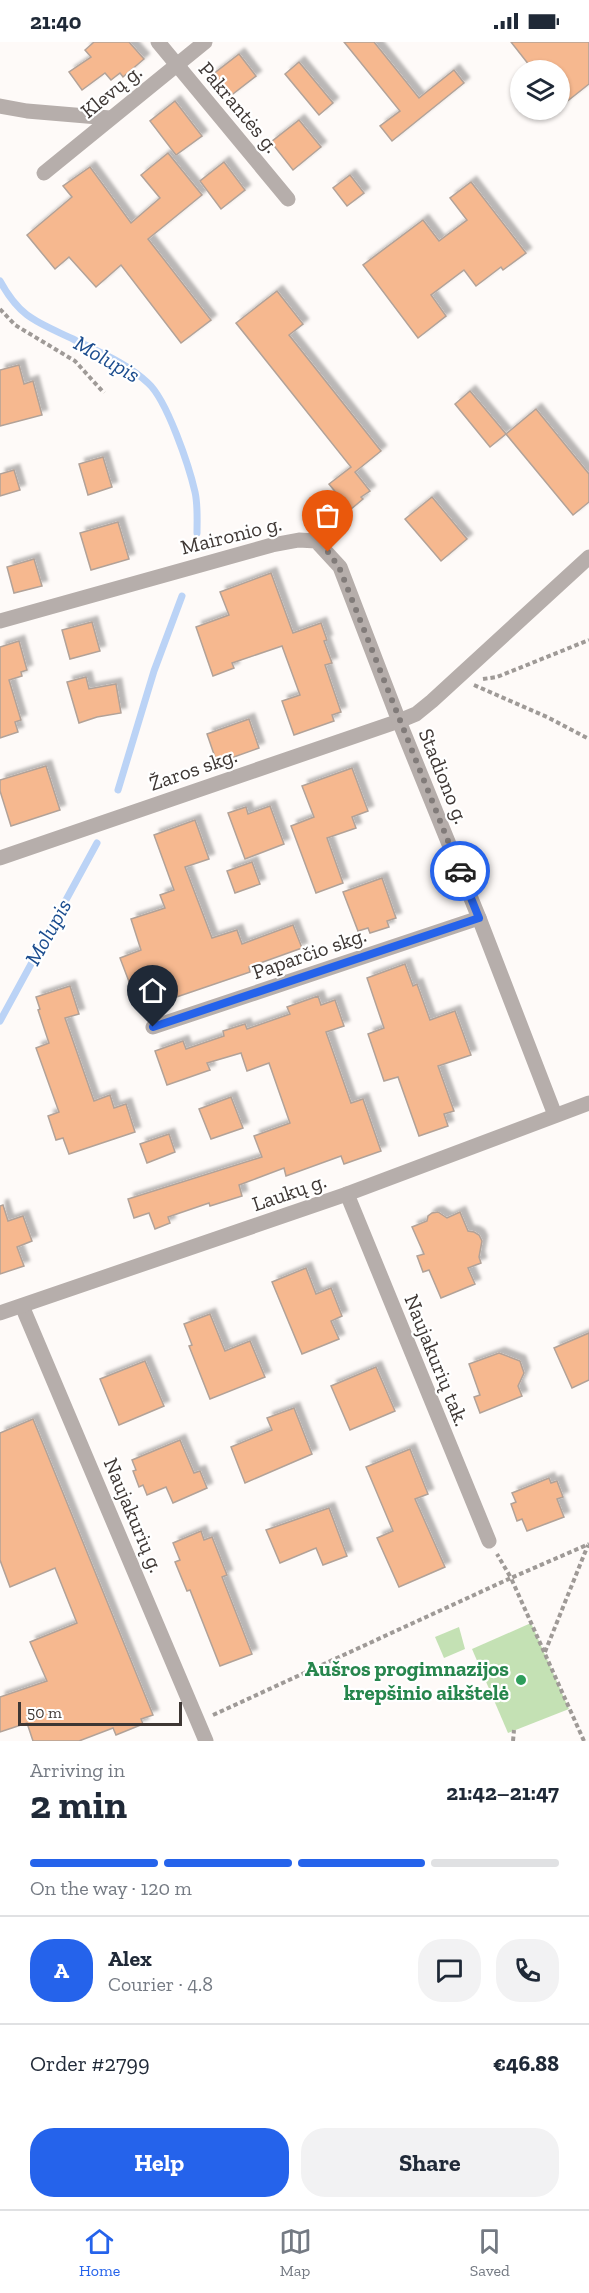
<!DOCTYPE html>
<html lang="en">
<head>
<meta charset="utf-8">
<style>
  body { margin:0; font-family:"Zilla Slab",serif; background:#f2f2f3; color:#1f2937; height:100vh; display:flex; flex-direction:column; font-size:22px; white-space:nowrap }
  * { box-sizing:border-box; margin:0 }
  p { font-size:20px; color:#747a83 }
  .icon { flex:none; width:33px; height:33px; fill:none; stroke:currentColor; stroke-width:2; stroke-linecap:round; stroke-linejoin:round }
  .map { position:relative; height:1699px; overflow:hidden }
  .details { display:flex; flex-direction:column; background:#fff; flex:1 }
  .details>* { flex:none }
  .controls { position:absolute; left:510px; top:18px; display:grid; gap:12px }
  .controls a { display:grid; place-items:center; width:60px; height:60px; border-radius:50%; background:#fff; box-shadow:0 2px 4px #0004; font-size:30px }
  .scale { position:absolute; left:18px; bottom:15px; width:164px; box-sizing:border-box; padding-left:6px; border:3px solid #3e3734; border-top:0; font-size:16px; line-height:21px; white-space:nowrap; color:#3e3734; -webkit-text-stroke:4px #fff; paint-order:stroke }
  .pin { position:absolute; display:grid; place-items:center; width:51px; height:51px; color:#fff; margin:-62px -26px; border-radius:50% 50% 50% 0; rotate:-45deg; box-shadow:0 0 6px #0007 }
  .pin .icon { rotate:45deg }
  .courier { position:absolute; display:grid; place-items:center; width:60px; height:60px; margin:-30px; border:4px solid #2563eb; border-radius:50%; background:#fff; color:#222; box-shadow:0 2px 8px #0007 }
  .headline em { font-style:normal; font-weight:700 }
  .headline div { display:flex; flex-direction:column-reverse }
  .headline { display:flex; align-items:center; justify-content:space-between; height:102px; padding:0 30px }
  h1 { font-size:39px; font-weight:700; line-height:45px }
  .bar { display:grid; grid-template-columns:repeat(4,1fr); gap:9px 6px; align-content:center; height:72px; padding:0 30px }
  .bar i { height:8px; border-radius:4px; background:#e0e1e3 }
  .bar .selected { background:#2563eb }
  .bar p { grid-column:span 4 }
  .line { display:flex; align-items:center; gap:15px; padding:0 30px; border-top:2px solid #e0e1e3 }
  .line div { flex:1 }
  .round { display:grid; place-items:center; flex:none; width:63px; height:63px; border-radius:24px; background:#f2f2f3 }
  .button { display:flex; gap:12px; margin-top:auto; padding:12px 30px }
  .button a { flex:1; height:69px; border-radius:24px; background:#2563eb; color:#fff; font-size:24px; font-weight:700; line-height:69px; text-align:center }
  .button a+a { background:#f2f2f3; color:#1f2937 }
  .status { display:flex; justify-content:space-between; align-items:center; height:42px; padding:0 30px; background:#fff; direction:ltr }
  .status svg { height:16px; fill:currentColor }
  .tabs { display:flex; justify-content:space-around; align-items:center; height:84px; border-top:2px solid #e0e1e3; background:#fff; font-size:16px; color:#747a83 }
  .tabs a { display:grid; justify-items:center; gap:3px }
  .tabs .selected { color:#2563eb }
  .map>svg:first-child { display:block }
  .garden { fill:#c4e1b4 }
  .lines { fill:none; stroke-linecap:round; stroke-linejoin:round }
  .stream { stroke:#bbd3f6; stroke-width:7 }
  .building { fill:#f6b88f; stroke:#b2a298; stroke-width:1.5; filter:url(#shadow) }
  .path { stroke:#9f9a97; stroke-width:4; stroke-dasharray:4.5 3; stroke-linecap:butt }
  .street { stroke:#b6aeab; stroke-width:15 }
  .done { stroke:#817b79; stroke-width:6; stroke-dasharray:0 10.8 }
  .route { stroke:#2563eb; stroke-width:8 }
  .leisure-dot { fill:#2e9e5b; stroke:#fff; stroke-width:2 }
  .labels { text-anchor:middle; dominant-baseline:central; stroke-width:4.5; stroke-linejoin:round; paint-order:stroke }
  .street-label { font-size:21px; fill:#3e3734; stroke:#fff }
  .leisure-label { font-size:21px; font-weight:bold; fill:#27864d; stroke:#fff; text-anchor:end }
  .water-label { font-size:22px; font-style:italic; fill:#1b4c8e; stroke:#fff }
</style>
</head>
<body>
<div class="status"><b>21:40</b><svg viewBox="0 0 49 12"><path d="M0 12V9h3v3zM5 12V6h3v6zM10 12V3h3v9zM15 12V0h3v12zM26 1h20v11H26zM47 4h2v5h-2z"/></svg></div>
<div class="map">
<svg width="589" height="1699" viewBox="0 0 589 1699">
  <defs>
    <filter id="shadow"><feDropShadow dx="5.5" dy="-5.5" stdDeviation="1.5" flood-color="#0004"/></filter>
  </defs>
  <rect width="100%" height="100%" fill="#fefaf8"/>
  <g class="garden">
    <path d="M531 1581 569 1667 508 1691 472 1607Z"/>
    <path d="M459 1585 465 1607 444 1616 435 1595Z"/>
  </g>
  <g class="lines">
    <g class="stream">
      <path d="M0 239C20 276 37 280 73 297 99 310 127 321 148 341 167 358 189 424 195 450 198 463 197 478 197 491"/>
      <path d="M118 748 154 629 182 554"/>
      <path d="M0 979 97 801"/>
    </g>
  </g>
  <g class="building">
    <path d="M94 0H129L144 17 123 35 120 31 111 38 105 31 82 48 69 30 91 15 85 8Z"/>
    <path d="M344 0H374L419 56 454 28 464 41 392 99 380 84 400 69Z"/>
    <path d="M511 0H589V42L560 65V28H533Z"/>
    <path d="M239 12 256 34 229 55 212 33Z"/>
    <path d="M299 20 333 61 319 73 285 32Z"/>
    <path d="M175 59 202 94 176 113 150 79Z"/>
    <path d="M299 78 321 105 293 128 271 100Z"/>
    <path d="M168 111 202 153 148 197 211 278 181 301 121 223 96 245 69 215 55 227 27 193 72 155 63 144 90 125 131 181 160 156 141 133Z"/>
    <path d="M224 120 245 148 221 167 200 139Z"/>
    <path d="M350 133 364 151 347 164 333 146Z"/>
    <path d="M471 140 526 211 503 228 501 225 476 244 464 228 431 253 446 274 418 296 363 223 423 178 439 199 467 178 450 156Z"/>
    <path d="M277 249 303 282 289 293 381 409 355 430 370 449 361 455 363 457 350 468 329 442 351 425 236 281Z"/>
    <path d="M19 323 24 342 33 339 42 373 0 384V328Z"/>
    <path d="M470 349 506 392 490 405 455 362Z"/>
    <path d="M536 367 589 432V460L573 473 506 392Z"/>
    <path d="M103 415 112 445 88 453 79 422Z"/>
    <path d="M14 428 20 448 0 454V432Z"/>
    <path d="M432 455 467 497 441 519 405 477Z"/>
    <path d="M118 480 129 517 91 528 80 491Z"/>
    <path d="M34 517 42 544 14 551 7 525Z"/>
    <path d="M271 531 293 591 321 581 327 598 324 599 332 621 325 623 341 670 332 673 334 679 294 693 282 659 300 653 282 604 232 621 234 626 213 634 196 585 229 573 220 550Z"/>
    <path d="M92 580 100 609 70 617 62 588Z"/>
    <path d="M19 599 27 628 21 630 22 634 9 638 21 678 15 680 18 690 0 696V605Z"/>
    <path d="M86 635 89 647 116 642 121 671 97 675 79 681 67 640Z"/>
    <path d="M249 677 259 706 217 721 207 692Z"/>
    <path d="M46 724 60 768 11 784 0 749V738Z"/>
    <path d="M352 726 368 769 352 775 356 786 327 796 343 841 316 851 291 784 314 775 302 744Z"/>
    <path d="M270 764 284 802 245 817 228 771 246 765 248 772Z"/>
    <path d="M195 778 209 817 185 825 212 896 237 888 242 902 293 883 302 906 249 925 250 930 153 963 149 953 136 958 120 916 141 908 131 877 165 866 160 853 174 848 154 793Z"/>
    <path d="M252 820 260 842 235 851 227 829Z"/>
    <path d="M382 836 396 876 387 879 389 885 370 891 368 886 358 889 343 850Z"/>
    <path d="M405 922 413 944 417 942 430 978 455 969 471 1013 438 1024 454 1069 444 1072 448 1084 419 1094 398 1035 384 1039 368 992 384 986 367 936Z"/>
    <path d="M70 944 79 972 65 976 94 1059 110 1053 114 1066 126 1062 135 1090 69 1112 63 1096 56 1098 48 1074 59 1070 36 1006 49 1001 38 968 40 967 36 955Z"/>
    <path d="M318 954 321 963 335 958 344 984 326 990 351 1061 363 1057 381 1109 344 1122 341 1114 286 1134 284 1126 239 1143 242 1154 210 1164 209 1161 168 1175 170 1181 155 1187 149 1171 134 1176 128 1157 262 1115 254 1094 290 1081 269 1021 247 1029 241 1011 207 1021 210 1028 167 1043 155 1009 183 999 186 1007 224 994 223 989 245 982 247 987 290 972 287 965Z"/>
    <path d="M231 1055 243 1086 211 1097 199 1067Z"/>
    <path d="M169 1092 175 1110 147 1121 140 1102Z"/>
    <path d="M3 1163 8 1179 23 1174 32 1199 17 1205 24 1224 0 1232V1164Z"/>
    <path d="M438 1170 447 1176 460 1170 468 1189 474 1190 479 1193 482 1199 479 1215 481 1221 468 1226 475 1242 441 1256 429 1228 423 1230 417 1214 424 1212 412 1185 427 1179 428 1174 432 1171Z"/>
    <path d="M306 1226 316 1252 331 1246 342 1274 331 1279 339 1297 302 1312 272 1240Z"/>
    <path d="M210 1272 225 1309 250 1299 265 1335 210 1357 189 1304 192 1303 184 1282Z"/>
    <path d="M589 1291V1338L572 1346 554 1306Z"/>
    <path d="M499 1311 520 1319 524 1331 518 1344 522 1354 480 1371 474 1355 480 1353 469 1322Z"/>
    <path d="M145 1319 164 1364 119 1383 100 1337Z"/>
    <path d="M376 1325 395 1369 350 1388 331 1344Z"/>
    <path d="M294 1366 312 1412 245 1441 231 1405 272 1388 267 1376Z"/>
    <path d="M33 1377 153 1673 141 1677 143 1682 116 1693 113 1686 79 1699H33L27 1681 0 1690V1655L47 1639 30 1600 77 1581 55 1526 10 1545 0 1518V1391Z"/>
    <path d="M180 1398 194 1431 200 1429 207 1446 173 1461 166 1445 147 1453 143 1443 139 1445 133 1429 136 1428 132 1418Z"/>
    <path d="M410 1407 428 1452 415 1457 445 1525 399 1545 377 1496 393 1489 366 1425Z"/>
    <path d="M549 1436 551 1441 557 1439 563 1455 557 1457 564 1475 527 1489 522 1477 517 1479 511 1462 516 1460 512 1451Z"/>
    <path d="M329 1466 347 1514 323 1523 316 1506 280 1521 266 1488Z"/>
    <path d="M201 1489 204 1498 212 1495 227 1533 222 1535 252 1612 220 1624 190 1548 187 1549 175 1520 180 1518 173 1501Z"/>
  </g>
  <g class="lines">
    <g class="path">
      <path d="M0 267 15 283 75 319 104 351"/>
      <path d="M483 637 497 635 589 598"/>
      <path d="M474 643 547 675 589 697"/>
      <path d="M545 1610 588 1503"/>
      <path d="M213 1673 511 1536 497 1512"/>
      <path d="M513 1699 514 1688"/>
      <path d="M584 1699 511 1536 589 1502"/>
    </g>
    <g class="street">
      <path d="M158 0 288 157"/>
      <path d="M0 64 27 69 110 76"/>
      <path d="M44 131 205 0"/>
      <path d="M0 579 272 503 299 498 316 499 340 525 399 679 0 816"/>
      <path d="M153 985 479 876"/>
      <path d="M555 1073 479 876 399 679 416 672 432 659 589 515"/>
      <path d="M347 1152 489 1499"/>
      <path d="M22 1264 206 1699"/>
      <path d="M0 1271 347 1152 589 1061"/>
    </g>
  </g>
  <g class="lines">
    <path class="done" d="M328 510 339 525 460 829"/>
    <path class="route" d="M153 985 479 876 460 829"/>
  </g>
  <circle class="leisure-dot" cx="521" cy="1638" r="6"/>
  <g class="labels">
    <g class="street-label">
      <text transform="translate(111 49) rotate(-39)">Klevų g.</text>
      <text transform="translate(239 65) rotate(50)">Pakrantės g.</text>
      <text transform="translate(231 493) rotate(-14)">Maironio g.</text>
      <text transform="translate(193 727) rotate(-19)">Žaros skg.</text>
      <text transform="translate(444 734) rotate(68)">Stadiono g.</text>
      <text transform="translate(309 911) rotate(-19)">Paparčio skg.</text>
      <text transform="translate(289 1150) rotate(-19)">Laukų g.</text>
      <text transform="translate(437 1318) rotate(68)">Naujakurių tak.</text>
      <text transform="translate(134 1473) rotate(67)">Naujakurių g.</text>
    </g>
    <g class="leisure-label">
      <text x="509" y="1626">Aušros progimnazijos<tspan x="509" dy="24">krepšinio aikštelė</tspan></text>
    </g>
    <g class="water-label">
      <text transform="translate(107 317) rotate(30)">Molupis</text>
      <text transform="translate(48 890) rotate(-61)">Molupis</text>
    </g>
  </g>
</svg>
<div class="controls">
<a><svg class="icon" aria-label="layers" viewBox="0 0 24 24"><path d="M12 4l9 5-9 5-9-5zM3 14l9 5 9-5"/></svg></a>
</div>
<div class="scale">50 m</div>
<div class="pin" style="left:328px;top:510px;background:#ea580c"><svg class="icon" aria-label="bag" viewBox="0 0 24 24"><path d="M5 8h14l-1 12H6zM9 8a3 3 0 0 1 6 0"/></svg></div>
<div class="pin" style="left:153px;top:985px;background:#1f2937"><svg class="icon" aria-label="home" viewBox="0 0 24 24"><path d="M3 11l9-7 9 7M6 9v11h12V9"/></svg></div>
<div class="courier" style="left:460px;top:829px"><svg class="icon" aria-label="car" viewBox="0 0 24 24"><path d="M5 17H2v-5l4-1 3-4h7l3 4 3 1v5h-3M9 17h6M6 11h13"/><circle cx="7" cy="17" r="2"/><circle cx="17" cy="17" r="2"/></svg></div>
</div>
<section class="details">
<div class="headline"><div><h1>2 min</h1><p>Arriving in</p></div><em>21:42–21:47</em></div>
<div class="bar"><i class="selected"></i><i class="selected"></i><i class="selected"></i><i></i><p>On the way · 120 m</p></div>
<div class="line" style="height:108px"><b class="round" style="background:#2563eb;color:#fff">A</b><div><b>Alex</b><p>Courier · 4.8</p></div><a class="round"><svg class="icon" aria-label="chat" viewBox="0 0 24 24"><path d="M4 5h16v11H9l-5 4z"/></svg></a><a class="round"><svg class="icon" aria-label="phone" viewBox="0 0 24 24"><path d="M5 4h4l2 5-3 2q2 4 5 5l2-3 5 2v4C11 20 4 13 5 4z"/></svg></a></div>
<div class="line" style="height:78px"><div>Order #2799</div><b>€46.88</b></div>
<div class="button"><a>Help</a><a>Share</a></div>
</section>
<nav class="tabs">
<a class="selected"><svg class="icon" aria-label="home" viewBox="0 0 24 24"><path d="M3 11l9-7 9 7M6 9v11h12V9"/></svg>Home</a>
<a><svg class="icon" aria-label="map" viewBox="0 0 24 24"><path d="M3 6l6-2 6 2 6-2v14l-6 2-6-2-6 2zM9 4v14M15 6v14"/></svg>Map</a>
<a><svg class="icon" aria-label="saved" viewBox="0 0 24 24"><path d="M7 4h10v16l-5-4-5 4z"/></svg>Saved</a>
</nav>
</body>
</html>
